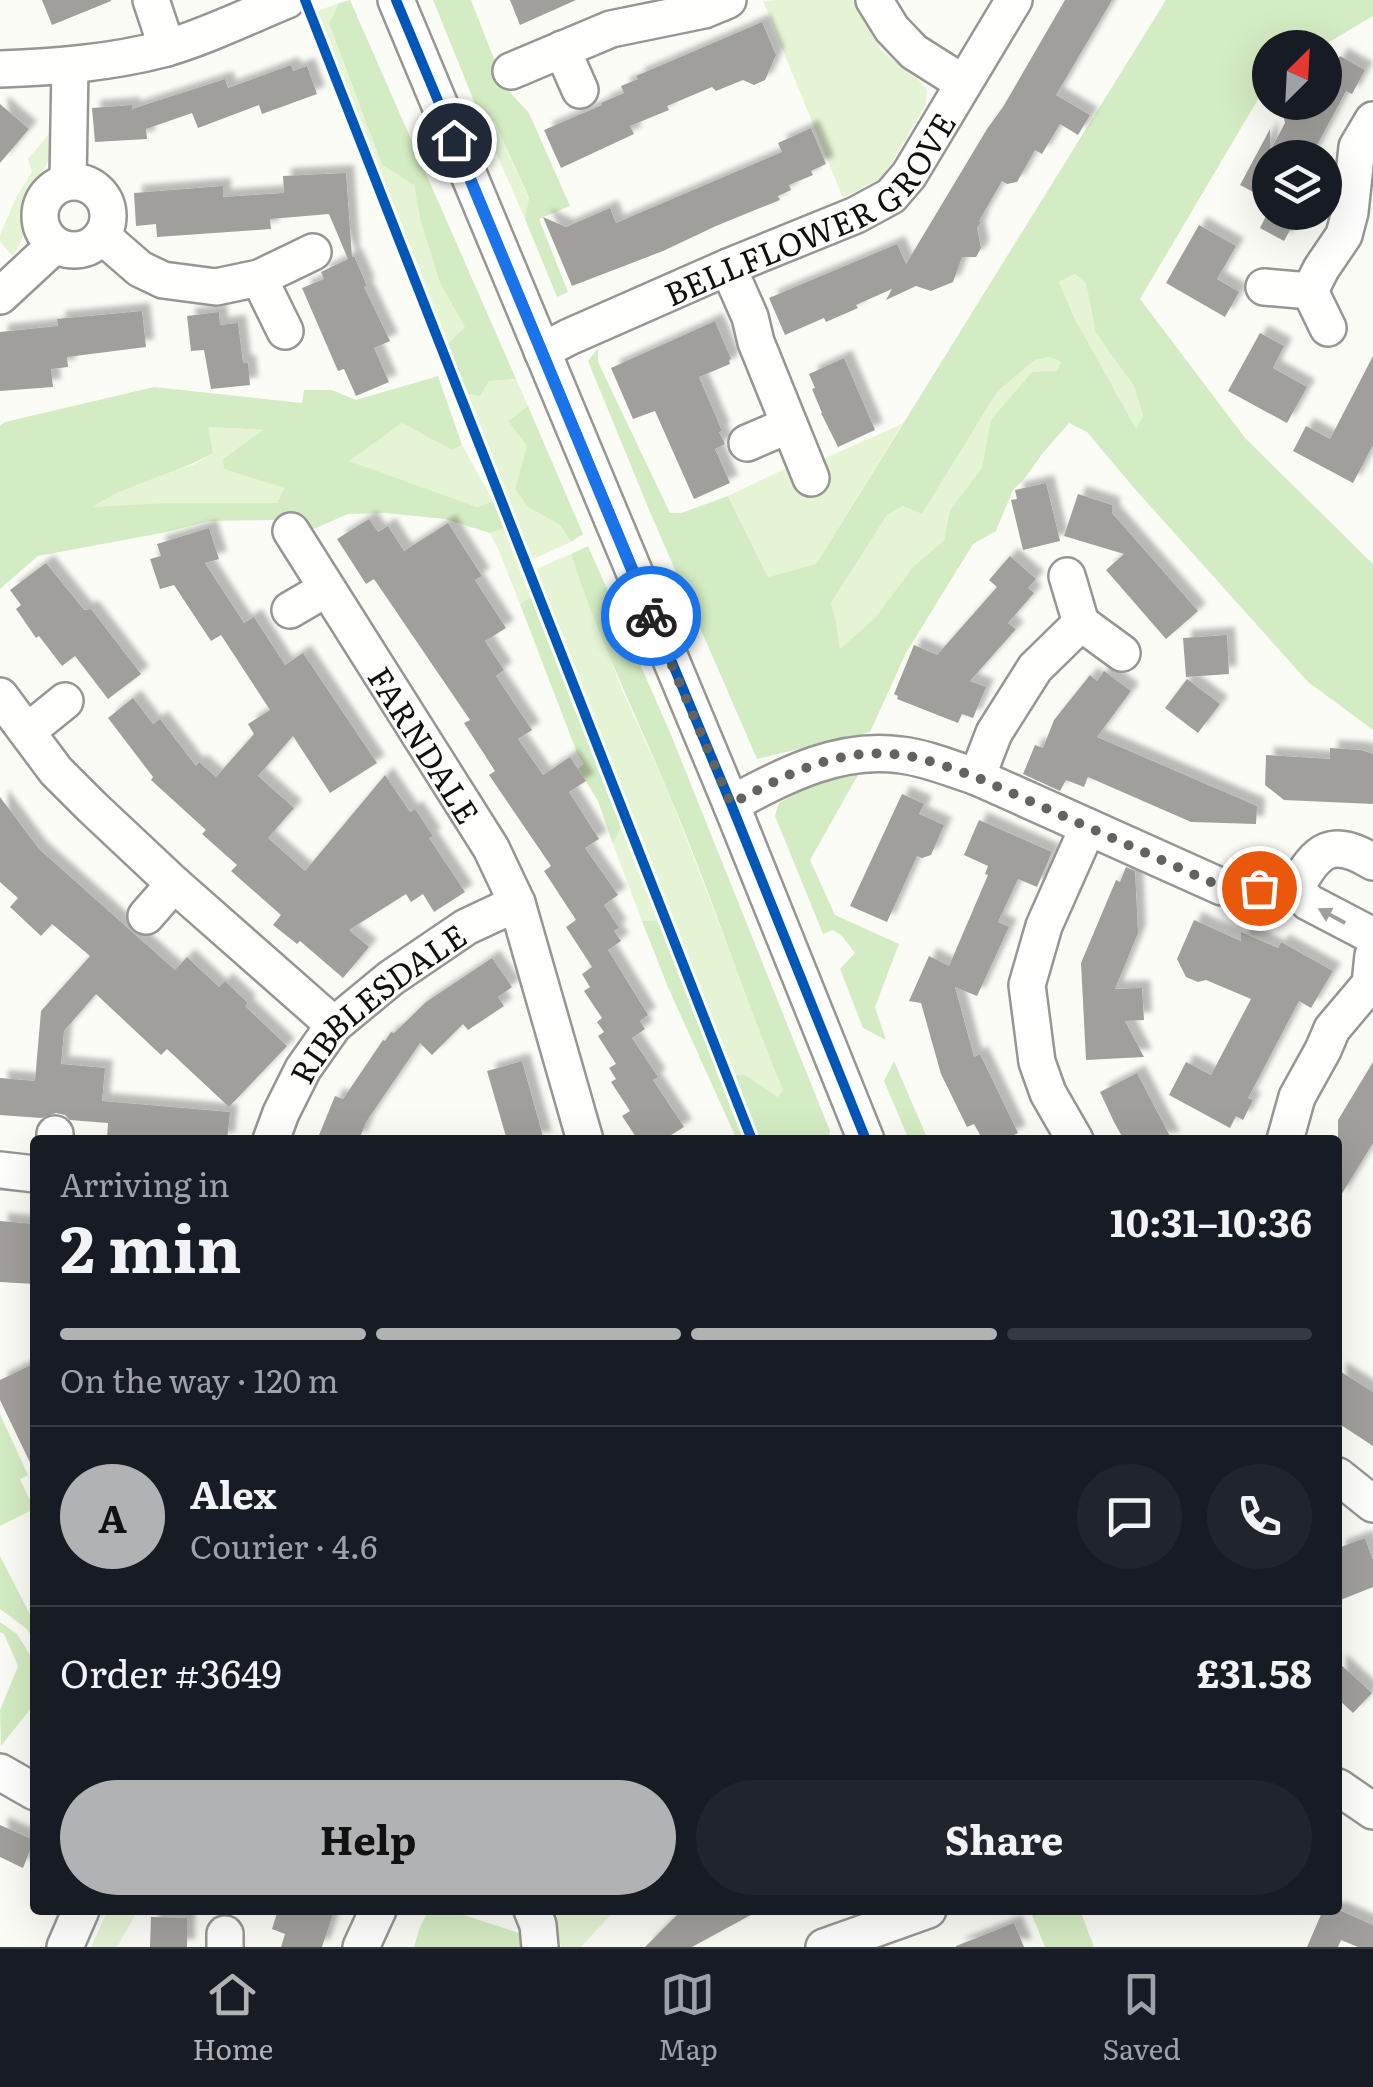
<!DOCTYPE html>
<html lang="en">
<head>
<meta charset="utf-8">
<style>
  body { margin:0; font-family:Literata,serif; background:#20242c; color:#f1f3f6; height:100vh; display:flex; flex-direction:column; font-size:38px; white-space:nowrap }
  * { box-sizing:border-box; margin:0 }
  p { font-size:32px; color:#9ea1a6 }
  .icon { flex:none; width:55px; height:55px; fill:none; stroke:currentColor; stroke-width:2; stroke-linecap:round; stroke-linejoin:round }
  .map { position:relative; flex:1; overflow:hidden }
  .details { position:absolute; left:30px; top:1135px; width:1312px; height:780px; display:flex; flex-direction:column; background:#171b24; border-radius:10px; box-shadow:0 10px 40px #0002 }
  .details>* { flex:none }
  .needle { width:65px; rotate:24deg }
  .buttons { position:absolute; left:1252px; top:30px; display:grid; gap:20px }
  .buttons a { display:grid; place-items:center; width:90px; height:90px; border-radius:50%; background:#171b24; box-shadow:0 10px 40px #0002; font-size:50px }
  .pin { position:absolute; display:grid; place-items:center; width:85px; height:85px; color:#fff; margin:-42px; border:5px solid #fff; border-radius:50%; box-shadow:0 2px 10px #0007 }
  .courier { position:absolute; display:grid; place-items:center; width:100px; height:100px; margin:-50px; border:8px solid #1a73e8; border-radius:50%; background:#fff; color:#222; box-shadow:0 2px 12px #0007 }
  .overview em { font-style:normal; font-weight:700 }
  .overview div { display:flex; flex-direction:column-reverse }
  .overview { display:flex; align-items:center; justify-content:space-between; height:170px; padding:0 30px }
  h1 { font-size:65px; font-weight:700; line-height:75px }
  .bar { display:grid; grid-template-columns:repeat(4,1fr); gap:15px 10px; align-content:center; height:120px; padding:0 30px }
  .bar i { height:12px; border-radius:8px; background:#363941 }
  .bar .active { background:#b1b2b3 }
  .bar p { grid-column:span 4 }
  .line { display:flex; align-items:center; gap:25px; padding:0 30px; border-top:2px solid #363941 }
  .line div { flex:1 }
  .round { display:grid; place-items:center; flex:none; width:105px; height:105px; border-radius:52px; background:#20242c }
  .cta { display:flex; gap:20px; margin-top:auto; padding:20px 30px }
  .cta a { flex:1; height:115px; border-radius:60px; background:#b1b2b3; color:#111; font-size:40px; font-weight:700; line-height:115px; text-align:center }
  .cta a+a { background:#20242c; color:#f1f3f6 }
  .tab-bar { display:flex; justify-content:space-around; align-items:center; height:140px; border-top:2px solid #363941; background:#171b24; font-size:28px; color:#9ea1a6 }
  .tab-bar a { display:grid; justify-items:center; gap:5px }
  .tab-bar .active { color:#b1b2b3 }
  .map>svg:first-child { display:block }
  .green { fill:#e5f4d5 }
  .forest { fill:#d4ecc3; fill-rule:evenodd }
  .building { fill:#a09f9c; filter:url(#shadow) }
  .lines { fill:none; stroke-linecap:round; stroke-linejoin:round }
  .minor-casing { stroke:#969694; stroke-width:40 }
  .minor { stroke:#fffffe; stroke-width:35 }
  .cycleway-casing { stroke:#fff; stroke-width:16 }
  .cycleway { stroke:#0057b8; stroke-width:10 }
  .oneway { fill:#9f9f9f }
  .done { stroke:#636361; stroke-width:10; stroke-dasharray:0 18 }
  .route { stroke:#1a73e8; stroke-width:12 }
  .labels { text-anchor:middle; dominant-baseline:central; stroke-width:10; stroke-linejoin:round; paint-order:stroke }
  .street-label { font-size:32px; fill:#101010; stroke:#fff }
</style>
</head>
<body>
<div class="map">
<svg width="1373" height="1947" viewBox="0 0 1373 1947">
  <defs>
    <filter id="shadow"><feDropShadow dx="8" dy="-8" stdDeviation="2.5" flood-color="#0004"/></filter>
  </defs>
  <rect width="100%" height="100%" fill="#fcfcf7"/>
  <g class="green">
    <path d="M778 0H852L882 51 922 83 927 90 926 104 890 166 879 179 843 198 763 1Z"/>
    <path d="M339 3 329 25 382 165 414 185 420 219 440 283 466 327 445 347 315 12Z"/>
    <path d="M480 116 493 120 529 199 525 219Z"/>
    <path d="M52 130C53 149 51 160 40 175 35 182 29 188 26 195 18 221 33 226 13 256L0 242V235L16 198 32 172 28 159Z"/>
    <path d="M1076 274 1086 283 1097 333 1134 386 1143 417 1136 430 1075 319 1059 282Z"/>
    <path d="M1050 357 1061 362 1057 372 992 420 982 469 950 510 944 540 913 567 875 618 840 650 836 621 831 603 887 515 903 506 922 514 997 392 1035 360Z"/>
    <path d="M516 379 528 406 508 421 528 446 515 489 528 507 560 525 571 542 533 559 528 558 464 393 480 396 489 381Z"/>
    <path d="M402 423 452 450 462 445 493 501 477 507 348 461Z"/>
    <path d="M902 424 816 564 768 577 728 496 791 466 814 463Z"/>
    <path d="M207 427 265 430 223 459 284 488 277 503 90 508 126 488 195 464 213 453Z"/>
    <path d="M506 528 532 597 520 604 499 551 490 533Z"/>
    <path d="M571 554 622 690 668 791 783 1090 778 1097 744 1074 732 1076 534 570Z"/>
    <path d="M622 825 660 921H642L613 844Z"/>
    <path d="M108 1910H138L117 1947H91Z"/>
    <path d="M555 1910H615L581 1947H561Z"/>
  </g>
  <g class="forest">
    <path d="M350 0 516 379 489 381 480 396 464 393 445 347 465 327 440 283 420 219 414 185 382 165 329 24 339 3Z"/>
    <path d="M433 0H471L505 87 529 113 570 206 539 219 568 292 557 297 525 219 529 198 494 121 480 116Z"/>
    <path d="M1166 0H1373V16L1321 47 1270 48V79L1140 299 1246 439 1373 564V730L1308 682 1134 488 1087 432 1069 423 1042 454 1025 478 1013 490 996 531 973 544 906 653 870 732 757 759 650 512 588 361 598 348V362L670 513H681L728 496 768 577 816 564ZM1075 274 1086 283 1096 333 1134 386 1143 416 1136 429 1075 319 1059 282ZM1050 357 1061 362 1057 371 1032 372 991 420 982 468 950 510 944 540 913 567 875 618 840 649 836 621 831 603 887 515 903 506 922 514 997 392 1035 360Z"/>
    <path d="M438 376 462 445 452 450 402 423 349 461 477 507 493 501 506 528 490 533 445 519 385 513 348 514 309 531 280 520 209 521 167 532 38 556 0 589V426L5 422 154 387 302 403 304 390H332L356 400ZM208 427 263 430 223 459 224 469 284 488 277 503H170L93 507C130 482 175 475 213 453Z"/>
    <path d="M528 406 583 534 571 542 560 525 528 507 515 489 527 446 508 421Z"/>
    <path d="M588 546 669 730 830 1131 828 1140H758L732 1076 744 1074 778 1097 783 1090C742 991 709 888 667 789 634 711 597 635 571 554Z"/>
    <path d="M532 597 622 825 613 844 598 801 578 769 584 764 577 753 520 604Z"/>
    <path d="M859 773 810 860 835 915 899 944 875 1007 886 1040 863 1028 840 969 855 953 842 936 833 930 823 934 775 816 779 803 834 774Z"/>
    <path d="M642 921H660L744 1140H737L667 985Z"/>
    <path d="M894 1061 928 1140H909L884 1081Z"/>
    <path d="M0 1414 28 1475 20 1479 34 1509 0 1526Z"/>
    <path d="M0 1556 35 1624V1642L27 1629 0 1609Z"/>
    <path d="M0 1622 17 1634 35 1663V1703L1 1746 0 1710 18 1666 4 1634 0 1632Z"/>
    <path d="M429 1910H448L522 1934V1947H414L420 1927Z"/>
    <path d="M1030 1910H1080L1094 1947H1045Z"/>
  </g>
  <g class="building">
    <path d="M42 0H111V1L52 25Z"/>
    <path d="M510 0H576L520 25Z"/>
    <path d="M1065 0H1112L1056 95 1090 115 1078 135 1060 124 1042 154 1035 150 1017 182 1007 184 1002 181 979 221 981 222 977 228 981 248 976 257H962L953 282 931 291 916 286 886 300 892 289 856 305 858 308 826 322 824 318 785 335 769 298 897 244 906 264 987 129 1003 107Z"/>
    <path d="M762 22 776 55 765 80 754 85 743 80 716 91 712 87 667 106 669 110 630 126 634 134 561 168 544 130 602 105 601 103 624 93 621 86 638 79 636 76Z"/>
    <path d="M1340 56 1365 70 1352 94 1346 91 1310 158H1270V201L1240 185 1270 129V151L1285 123 1280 102H1325V84Z"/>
    <path d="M291 65 293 71 307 66 317 94 262 114 259 105 198 128 192 113 146 129 147 139 95 142 92 108 132 105V109L225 79 228 88Z"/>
    <path d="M0 104 29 129 0 163Z"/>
    <path d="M811 128 826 164 811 171 813 175 789 185 791 190 778 196 780 200 716 226 663 251 572 286 543 217 566 227 610 208 616 223 782 152 778 143Z"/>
    <path d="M346 173 352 257 354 256 367 286 364 287 390 341 374 348 389 382 356 396 344 369 338 371 302 288 324 279 321 272 348 259 329 214 270 219 271 229 157 237 156 224 136 226 134 193 223 186V197L284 193 283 176Z"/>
    <path d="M1268 212H1300L1284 241 1260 228Z"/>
    <path d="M1199 225 1236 246 1217 279 1239 292 1225 317 1166 283Z"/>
    <path d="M142 311 146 347 67 357 68 367 51 369 53 387 0 391V332L58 326 57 319Z"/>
    <path d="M219 312 220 325 238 323 243 363H248L250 385 211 389 204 350 191 351 187 316Z"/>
    <path d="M715 321 731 359 729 360 730 364 699 377 722 431 719 432 725 444 715 449 730 483 694 499 655 411 633 419 611 368Z"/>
    <path d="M1260 333 1284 346 1273 368 1307 387 1287 423 1228 391Z"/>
    <path d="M1373 356V445L1353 483 1293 451 1306 426 1330 439Z"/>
    <path d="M844 358 875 430 838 447 821 413H822L812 389 815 388 809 374Z"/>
    <path d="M1046 483 1060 541 1023 550 1011 500 1017 499 1015 490Z"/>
    <path d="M1078 494 1112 505V513L1198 611 1166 639 1106 570 1124 554 1064 536Z"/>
    <path d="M369 519 378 532 388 526 404 551 448 523 482 576 475 580 506 628 485 641 504 670 496 676 532 730 518 739 543 775 570 757 586 781 569 792 599 839 585 848 618 895 604 905 619 928 614 931 621 941 608 950 648 1015 640 1021 645 1029 632 1038 658 1077 653 1080 684 1127 663 1140H638L622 1116 630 1111 611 1082 616 1079 609 1068 616 1064 598 1036 604 1032 597 1022 602 1018 584 991 590 987 582 974 592 967 566 927 576 920 544 871 551 866 489 775 495 771 464 723 470 720 374 579 366 584 337 539Z"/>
    <path d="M209 528 219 559 205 563 244 623 254 617 285 665 303 653 377 763 330 793 293 736 258 776 294 808 268 838 305 871 385 775 410 812 415 809 433 836 429 838 465 892 434 912 423 894 411 902 406 894 349 930 369 947 343 978 300 941 297 944 273 925 281 915 231 871 237 865 202 834 206 830 151 780 153 777 108 718 133 698 153 724 160 719 196 766 199 762 216 777 254 734 248 724 270 710 221 635 211 641 174 585 160 589 150 559 161 556 157 544Z"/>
    <path d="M1010 556 1036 579 1028 588 1034 593 1008 623 1016 629 970 681 986 687 973 718 962 714 958 723 897 699 898 696 894 694 914 645 937 655 997 587 989 580Z"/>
    <path d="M46 563 84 610 91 609 141 674 108 699 75 656 62 666 39 636 36 638 16 609 21 605 10 590Z"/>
    <path d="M1227 635 1229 674 1186 677 1183 638Z"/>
    <path d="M1104 671 1131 691 1097 737 1257 806 1256 824 1191 822 1088 777 1084 787 1066 780 1060 791 1023 774 1035 745 1043 748 1054 720 1090 675 1097 681Z"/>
    <path d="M1187 679 1220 704 1198 733 1165 708Z"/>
    <path d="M1330 748 1361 750 1373 754V804L1284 800 1265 785 1266 755 1330 759Z"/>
    <path d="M902 794 924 804 919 814 944 825 931 855 922 858 917 856 887 922 850 906Z"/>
    <path d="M0 797 39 849 175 970 187 957 219 987 225 981 248 1003 245 1006 287 1046 229 1107 167 1049 161 1055 96 994 64 1031 61 1064 105 1068 102 1101 230 1112 227 1140H141L107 1137 108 1123 70 1120 65 1115 56 1113 41 1118 0 1115V1078L35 1081 41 1011 90 956 52 924 41 936 10 907 18 898 0 882Z"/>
    <path d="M979 820 1052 852 1037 887 1018 879 998 922 1009 927 977 996 955 987 974 1057 980 1054 1018 1133 1003 1140H983L974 1124 967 1127 941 1074 921 1003 909 1001 929 956 949 966 988 875 985 874 988 866 964 855Z"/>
    <path d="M1126 867 1135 871 1138 933 1115 989 1142 988 1144 1020 1125 1021 1144 1057 1086 1060 1081 963 1116 880 1120 882Z"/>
    <path d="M1194 920 1241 941V932L1278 948 1281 942 1333 971 1311 1008 1299 1001 1248 1098 1253 1100 1243 1120 1236 1116 1230 1128 1169 1095 1186 1062 1211 1075 1251 999 1206 980 1198 982 1186 977 1177 959Z"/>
    <path d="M492 958 512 987 498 997 504 1006 468 1030 463 1024 432 1055 420 1043 366 1122 359 1140H317L335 1096 343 1099 383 1040 385 1041 391 1032 394 1033 426 1002Z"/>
    <path d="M522 1061 544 1140H507L487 1071Z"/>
    <path d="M1373 1062V1143L1338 1200V1120Z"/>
    <path d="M1137 1073 1172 1140H1124L1114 1122 1100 1092Z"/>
    <path d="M0 1221 35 1224V1284L0 1282Z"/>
    <path d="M35 1363V1473L0 1400V1380Z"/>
    <path d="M1338 1370 1373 1392V1446L1338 1423Z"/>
    <path d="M1365 1538 1373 1560V1587L1338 1601V1548Z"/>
    <path d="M1338 1662 1372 1693 1353 1713 1338 1699Z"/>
    <path d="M0 1825 34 1840 23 1868 0 1857Z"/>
    <path d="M278 1910H321L333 1914 322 1947H281L285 1934 272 1929Z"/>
    <path d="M682 1910H760L692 1947H645Z"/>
    <path d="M1323 1910H1339L1373 1925V1947H1358L1341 1940 1338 1947H1307Z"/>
    <path d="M151 1917 187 1918V1947H150Z"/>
    <path d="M1014 1923 1024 1947H956V1946Z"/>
  </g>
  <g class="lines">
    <defs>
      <g id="minor">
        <path d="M151 0 167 48"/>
        <path d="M396 0 731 804 866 1140"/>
        <path d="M874 0 892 29 914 52 963 83"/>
        <path d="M562 49 580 90"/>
        <path d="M0 69C55 67 109 63 163 49 203 38 248 16 287 0"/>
        <path d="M511 71 611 29 704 10 728 0"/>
        <circle cx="74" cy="216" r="34"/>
        <path d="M68 182 70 66"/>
        <path d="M102 236 140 269 163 280 216 287 259 278 313 252"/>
        <path d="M728 267 750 317 756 342 811 478"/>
        <path d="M259 278 285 331"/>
        <path d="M1264 287 1310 291 1328 328"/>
        <path d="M1310 291 1321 269 1344 235 1350 212 1357 147 1373 120"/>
        <path d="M0 296 55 245"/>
        <path id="s1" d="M542 351 569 337 728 267 856 215 891 196 909 175 1014 0"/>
        <path d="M747 443 789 425"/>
        <path id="s2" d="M291 531 491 848 517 903 585 1140"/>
        <path d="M1067 576 1081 623 1122 653"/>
        <path d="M290 610 326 589"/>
        <path d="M0 696 56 771 91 806 174 884 334 1025"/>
        <path d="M28 731 65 701"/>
        <path d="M977 777 994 733 1035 668 1081 623"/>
        <path d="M731 804C784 776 839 746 901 755 927 758 952 769 977 777L1222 887 1296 888"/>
        <path d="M1296 888C1317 849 1332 837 1373 862"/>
        <path d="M1296 888 1308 902 1373 936"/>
        <path d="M146 916 174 884"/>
        <path d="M55 1140V1134"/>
        <path id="s3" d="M271 1140 281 1113 303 1069 334 1025 391 978 466 927 517 903"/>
        <path d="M1075 1140 1048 1093 1037 1062 1027 985 1044 926 1088 827"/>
        <path d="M1285 1140 1297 1097 1323 1050 1332 1029 1370 984 1373 955"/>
        <path d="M0 1170 35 1174"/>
        <path d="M1338 1476 1373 1504"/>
        <path d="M0 1772 35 1792"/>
        <path d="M1338 1787 1373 1811"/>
        <path d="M532 1910 538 1925 540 1947"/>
        <path d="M225 1934V1947"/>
        <path d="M65 1947 81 1910"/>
        <path d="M361 1947 378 1910"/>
        <path d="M824 1947 928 1910"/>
      </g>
    </defs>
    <use href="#minor" class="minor-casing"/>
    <use href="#minor" class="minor"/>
    <defs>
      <g id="cycleway">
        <path d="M305 0 752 1140"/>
        <path d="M396 0 731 804 866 1140"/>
      </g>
    </defs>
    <use href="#cycleway" class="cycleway-casing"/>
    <use href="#cycleway" class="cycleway"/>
  </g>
  <defs><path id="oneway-solid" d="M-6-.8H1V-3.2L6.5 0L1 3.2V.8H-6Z" transform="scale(2.5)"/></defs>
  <use class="oneway" href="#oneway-solid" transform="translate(1332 916) rotate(-152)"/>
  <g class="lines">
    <path class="done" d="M651 616 731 804C784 776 838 746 901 755 927 758 952 769 976 777L1222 887 1259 888"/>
    <path class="route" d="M454 140 651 616"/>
  </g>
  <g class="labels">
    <g class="street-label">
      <text stroke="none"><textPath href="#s1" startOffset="308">BELLFLOWER GROVE</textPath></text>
      <text stroke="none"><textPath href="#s2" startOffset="252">FARNDALE</textPath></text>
      <text stroke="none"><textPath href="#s3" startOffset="178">RIBBLESDALE</textPath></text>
    </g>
  </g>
</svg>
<div class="buttons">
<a><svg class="needle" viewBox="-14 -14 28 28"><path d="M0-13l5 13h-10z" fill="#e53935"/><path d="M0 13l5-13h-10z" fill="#9ea1a6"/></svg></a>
<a><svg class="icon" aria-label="layers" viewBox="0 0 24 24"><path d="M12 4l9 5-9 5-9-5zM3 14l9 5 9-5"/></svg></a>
</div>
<div class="pin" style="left:1259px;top:888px;background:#ea580c"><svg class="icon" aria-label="bag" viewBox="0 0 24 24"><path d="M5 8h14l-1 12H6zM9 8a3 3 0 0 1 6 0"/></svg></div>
<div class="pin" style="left:454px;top:140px;background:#1f2937"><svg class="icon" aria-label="home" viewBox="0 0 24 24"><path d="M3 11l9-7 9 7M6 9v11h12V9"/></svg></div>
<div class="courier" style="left:651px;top:616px"><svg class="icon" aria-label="bike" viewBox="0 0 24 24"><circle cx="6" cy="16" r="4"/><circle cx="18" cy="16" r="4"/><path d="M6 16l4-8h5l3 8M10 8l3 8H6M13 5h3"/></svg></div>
<section class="details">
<div class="overview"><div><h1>2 min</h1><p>Arriving in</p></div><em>10:31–10:36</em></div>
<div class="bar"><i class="active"></i><i class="active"></i><i class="active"></i><i></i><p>On the way · 120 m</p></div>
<div class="line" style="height:180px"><b class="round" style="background:#b1b2b3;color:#111">A</b><div><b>Alex</b><p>Courier · 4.6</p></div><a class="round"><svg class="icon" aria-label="chat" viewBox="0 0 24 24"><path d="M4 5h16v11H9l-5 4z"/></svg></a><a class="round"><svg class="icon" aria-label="phone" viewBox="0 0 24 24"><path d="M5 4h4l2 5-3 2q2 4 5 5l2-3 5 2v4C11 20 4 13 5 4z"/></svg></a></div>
<div class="line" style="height:130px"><div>Order #3649</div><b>£31.58</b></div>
<div class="cta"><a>Help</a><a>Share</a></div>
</section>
</div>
<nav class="tab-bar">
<a class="active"><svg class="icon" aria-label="home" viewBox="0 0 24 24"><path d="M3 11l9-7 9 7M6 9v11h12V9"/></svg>Home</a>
<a><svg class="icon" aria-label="map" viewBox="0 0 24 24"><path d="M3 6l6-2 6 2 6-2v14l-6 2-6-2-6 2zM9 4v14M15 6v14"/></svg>Map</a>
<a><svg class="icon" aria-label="saved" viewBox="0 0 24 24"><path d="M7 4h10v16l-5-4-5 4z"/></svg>Saved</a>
</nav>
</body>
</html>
